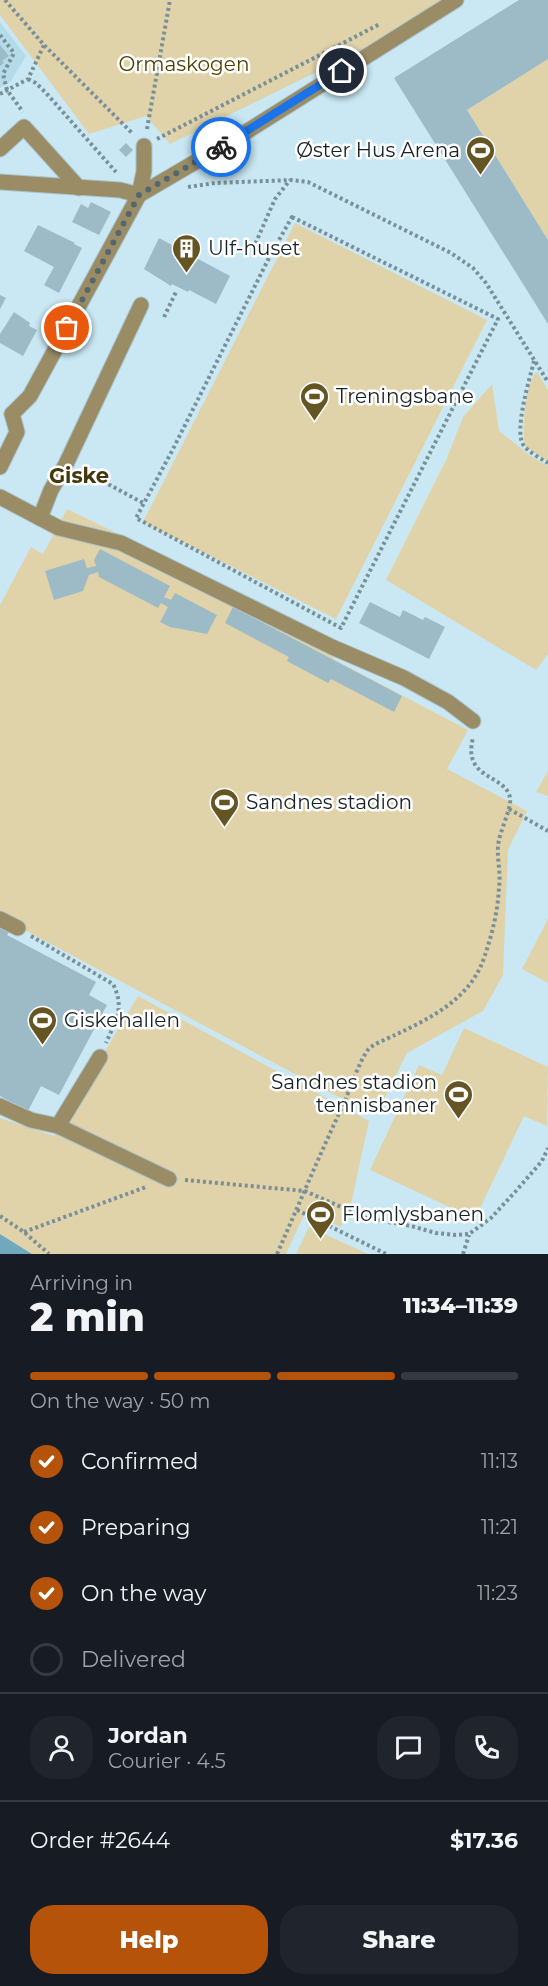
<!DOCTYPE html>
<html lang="en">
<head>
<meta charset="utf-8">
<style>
  body { margin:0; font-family:Montserrat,sans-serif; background:#20242c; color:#f1f3f6; height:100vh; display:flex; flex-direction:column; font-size:22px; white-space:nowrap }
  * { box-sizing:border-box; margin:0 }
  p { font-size:20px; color:#9ea1a6 }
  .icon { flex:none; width:33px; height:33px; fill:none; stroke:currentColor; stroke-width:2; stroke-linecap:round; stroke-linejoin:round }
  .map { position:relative; height:1254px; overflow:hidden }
  .side { display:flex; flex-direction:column; background:#171b24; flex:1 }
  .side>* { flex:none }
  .pin { position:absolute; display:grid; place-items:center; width:51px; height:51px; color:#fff; margin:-26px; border:3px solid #fff; border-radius:50%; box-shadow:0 2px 6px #0007 }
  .courier { position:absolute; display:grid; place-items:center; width:60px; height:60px; margin:-30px; border:4px solid #1a73e8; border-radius:50%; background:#fff; color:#222; box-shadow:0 2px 8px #0007 }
  .head em { font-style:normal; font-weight:800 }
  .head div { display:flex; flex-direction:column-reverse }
  .head { display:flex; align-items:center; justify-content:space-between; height:102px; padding:0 30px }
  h1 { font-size:39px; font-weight:800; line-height:45px }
  .bar { display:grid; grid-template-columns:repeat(4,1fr); gap:9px 6px; align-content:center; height:72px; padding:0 30px }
  .bar i { height:8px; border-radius:4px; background:#363941 }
  .bar .on { background:#b45309 }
  .bar p { grid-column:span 4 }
  .line { display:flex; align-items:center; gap:15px; padding:0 30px; border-top:2px solid #363941 }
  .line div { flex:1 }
  .round { display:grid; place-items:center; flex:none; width:63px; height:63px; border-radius:24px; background:#20242c }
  ol { padding:0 30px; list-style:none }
  li { display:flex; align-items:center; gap:18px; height:66px }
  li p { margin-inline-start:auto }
  li .icon { padding:6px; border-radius:50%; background:#b45309; color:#fff; stroke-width:4 }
  li:last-child { color:#9ea1a6 }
  li i { width:33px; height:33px; border:3px solid #363941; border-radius:50% }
  .primary-button { display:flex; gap:12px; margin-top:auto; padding:12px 30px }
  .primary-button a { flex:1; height:69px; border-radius:24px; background:#b45309; color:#fff; font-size:24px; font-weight:800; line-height:69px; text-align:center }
  .primary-button a+a { background:#20242c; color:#f1f3f6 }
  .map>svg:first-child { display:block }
  .built { fill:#b4dbe9 }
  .green { fill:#e0d3aa }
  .water { fill:#70a9bc }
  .building { fill:#9dbbc6 }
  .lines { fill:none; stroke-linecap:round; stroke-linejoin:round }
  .minor-casing { stroke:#a9c4ce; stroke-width:17 }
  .path { stroke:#7a9098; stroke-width:4; stroke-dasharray:3 3; stroke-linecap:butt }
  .minor { stroke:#9a8d66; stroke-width:15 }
  .done { stroke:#55676e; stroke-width:6; stroke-dasharray:0 10.8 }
  .route { stroke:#1a73e8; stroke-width:8 }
  .labels { text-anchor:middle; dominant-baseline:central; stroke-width:5; stroke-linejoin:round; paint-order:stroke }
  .park-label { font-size:20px; fill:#4e3e00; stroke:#fff }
  .poi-label { font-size:20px; fill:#162226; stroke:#fff; text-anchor:start }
  .neighbourhood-label { font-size:21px; font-weight:bold; fill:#44380e; stroke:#fff }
</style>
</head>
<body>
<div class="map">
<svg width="548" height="1254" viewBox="0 0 548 1254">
  <rect width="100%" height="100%" fill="#c9e8f3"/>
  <path class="built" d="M0 22 26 56 11 81 0 88Z"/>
  <g class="green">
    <path d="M0 0H459L429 20 349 56 170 144 146 116 89 134 0 15Z"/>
    <path d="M548 59V240L467 110Z"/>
    <path d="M295 223 487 320 336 619 143 522Z"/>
    <path d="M537 372 548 390V462L525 446C522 430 524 384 537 372Z"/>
    <path d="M492 384 499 431 532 457 548 466V654L536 670 386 580 447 458 463 417Z"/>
    <path d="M67 509 340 642 333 659 468 730 447 769 527 811 508 850 503 975 483 1011 407 1053 376 1115 325 1090 0 917V605L31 547 43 554Z"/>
    <path d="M548 771V796L536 792Z"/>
    <path d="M548 919V983L522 969Z"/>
    <path d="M138 996 369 1121 351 1204 341 1227 306 1211 286 1254H32L0 1234V1118L54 1136Z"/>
    <path d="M464 1028 548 1067 547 1126 524 1116 475 1219 370 1170 419 1065 442 1075Z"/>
    <path d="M309 1227 368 1254H296Z"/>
  </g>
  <path class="water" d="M0 1234 32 1254H0Z"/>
  <g class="building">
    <path d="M519 0H548V59L467 110 548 240V324L394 78Z"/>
    <path d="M0 45 9 56 2 61 4 63 0 66Z"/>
    <path d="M126 143 133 150 126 157 119 150Z"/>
    <path d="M91 202 111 212 99 235 72 222 81 204 88 208Z"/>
    <path d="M38 225 75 243 74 244 82 248 59 293 44 285 54 267 24 251Z"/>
    <path d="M159 238 230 276 216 304 189 290 188 292 172 284 171 286 144 269Z"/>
    <path d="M0 295 6 298 0 309Z"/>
    <path d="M14 312 30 323 29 326 37 330 23 356 0 343V334Z"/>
    <path d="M100 549 170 586 164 597 171 600 175 593 217 615 207 634 170 627 160 622 168 607 161 603 158 608 99 577 98 572 89 575 83 591 54 600 45 571 84 559 87 568 96 566 94 560Z"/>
    <path d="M370 602 400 617 403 610 423 620 425 617 445 627 429 659 359 623Z"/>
    <path d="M233 607 402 696 394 712 331 679 328 683 287 661 289 657 225 623Z"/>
    <path d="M0 928 9 932 7 935 96 982 89 995 107 1005 59 1095 41 1086 28 1111 0 1096Z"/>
  </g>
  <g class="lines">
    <defs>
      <g id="minor">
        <path d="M0 149 24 127 79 188"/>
        <path d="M0 182 120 190 139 195 238 137 456 0"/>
        <path d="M12 414 30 396 139 195 144 171V146"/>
        <path d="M0 467 17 432 12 414"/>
        <path d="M0 497 40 518 51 490 66 464 141 305"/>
        <path d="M40 518 59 528 121 543 332 647 404 678 448 702 473 721"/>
        <path d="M0 919 18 928"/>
        <path d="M0 1106 31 1120 58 1126 169 1179"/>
        <path d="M58 1126 100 1057"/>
      </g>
    </defs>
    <use href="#minor" class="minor-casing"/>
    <g class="path">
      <path d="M5 0 44 45 133 134"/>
      <path d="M0 35 14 53 3 74 7 90 23 112"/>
      <path d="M28 79 36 83 46 93 116 172"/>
      <path d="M0 94 28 79 44 45"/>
      <path d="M147 129 170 0"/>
      <path d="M157 139 380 24"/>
      <path d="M188 187 215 183 291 180 308 182 451 253 473 268 486 283 548 382"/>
      <path d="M292 217 498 319 341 628 136 518 172 451 271 254Z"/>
      <path d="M253 249 275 199 290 180"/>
      <path d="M164 317 177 290"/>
      <path d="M534 361C530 378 513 432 524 446 530 453 540 458 548 463"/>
      <path d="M82 470 145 504"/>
      <path d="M509 809 548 831"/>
      <path d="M31 936 113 984C125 1008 116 1020 106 1043"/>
      <path d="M185 1180 305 1191 366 1218 411 1226 436 1233 456 1235 469 1234 491 1218 515 1192 542 1161 548 1148"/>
      <path d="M297 1210 386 1254"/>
      <path d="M0 1216 24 1232 49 1254"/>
      <path d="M24 1232 146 1187"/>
      <path d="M277 1254C299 1204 320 1154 343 1105 351 1087 357 1067 367 1051 372 1044 387 1039 395 1035 431 1018 470 999 484 958 492 935 498 911 499 887 501 873 497 860 498 846 499 832 512 808 510 798 506 774 462 780 473 738"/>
      <path d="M463 1254 469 1235"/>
    </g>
    <use href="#minor" class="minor"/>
  </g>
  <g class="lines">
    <path class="done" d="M67 328 139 195 221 147"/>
    <path class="route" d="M221 147 342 71"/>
  </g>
  <defs>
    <symbol id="stadium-pin" viewBox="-11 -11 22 30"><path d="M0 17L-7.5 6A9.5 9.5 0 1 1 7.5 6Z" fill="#655523" stroke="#fff"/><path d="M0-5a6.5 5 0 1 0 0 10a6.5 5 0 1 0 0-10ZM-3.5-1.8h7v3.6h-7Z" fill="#fff"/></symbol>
    <symbol id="building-pin" viewBox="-11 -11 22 30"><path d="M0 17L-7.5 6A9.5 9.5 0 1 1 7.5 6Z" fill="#655523" stroke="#fff"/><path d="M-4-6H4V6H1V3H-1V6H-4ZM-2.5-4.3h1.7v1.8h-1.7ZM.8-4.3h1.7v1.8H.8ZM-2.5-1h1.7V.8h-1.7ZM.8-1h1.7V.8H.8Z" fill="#fff"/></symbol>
  </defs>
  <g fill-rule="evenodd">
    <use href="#stadium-pin" x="464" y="134" width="33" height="45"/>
    <use href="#building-pin" x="170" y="232" width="33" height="45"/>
    <use href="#stadium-pin" x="298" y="380" width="33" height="45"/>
    <use href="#stadium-pin" x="208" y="786" width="33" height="45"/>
    <use href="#stadium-pin" x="26" y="1004" width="33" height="45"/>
    <use href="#stadium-pin" x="442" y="1078" width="33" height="45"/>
    <use href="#stadium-pin" x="304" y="1198" width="33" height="45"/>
  </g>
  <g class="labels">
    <g class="park-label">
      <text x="184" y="64">Ormaskogen</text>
    </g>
    <g class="poi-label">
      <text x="460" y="150" text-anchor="end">Øster Hus Arena</text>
      <text x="208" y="248">Ulf-huset</text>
      <text x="336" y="396">Treningsbane</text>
      <text x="246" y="802">Sandnes stadion</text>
      <text x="64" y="1020">Giskehallen</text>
      <text x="437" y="1082" text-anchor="end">Sandnes stadion<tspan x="437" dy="23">tennisbaner</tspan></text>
      <text x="342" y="1214">Flomlysbanen</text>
    </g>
    <g class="neighbourhood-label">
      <text x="79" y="475">Giske</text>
    </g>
  </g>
</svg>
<div class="pin" style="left:67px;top:328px;background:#ea580c"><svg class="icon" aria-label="bag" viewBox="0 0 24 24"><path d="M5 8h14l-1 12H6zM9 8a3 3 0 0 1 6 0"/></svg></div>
<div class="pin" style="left:342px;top:71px;background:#1f2937"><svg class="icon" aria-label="home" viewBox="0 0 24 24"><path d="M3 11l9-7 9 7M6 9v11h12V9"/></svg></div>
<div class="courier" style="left:221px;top:147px"><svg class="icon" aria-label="bike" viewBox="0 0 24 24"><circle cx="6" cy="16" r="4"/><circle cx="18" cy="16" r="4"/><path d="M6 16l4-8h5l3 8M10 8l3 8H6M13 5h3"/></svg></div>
</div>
<section class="side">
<div class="head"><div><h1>2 min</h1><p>Arriving in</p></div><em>11:34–11:39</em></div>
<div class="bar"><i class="on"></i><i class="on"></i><i class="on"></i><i></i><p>On the way · 50 m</p></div>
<ol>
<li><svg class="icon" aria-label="check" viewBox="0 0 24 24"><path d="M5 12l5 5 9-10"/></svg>Confirmed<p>11:13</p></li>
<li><svg class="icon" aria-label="check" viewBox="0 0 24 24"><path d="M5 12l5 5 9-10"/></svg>Preparing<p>11:21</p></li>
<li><svg class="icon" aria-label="check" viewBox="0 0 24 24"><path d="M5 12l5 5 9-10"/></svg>On the way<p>11:23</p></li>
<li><i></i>Delivered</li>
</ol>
<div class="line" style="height:108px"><a class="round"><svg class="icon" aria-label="person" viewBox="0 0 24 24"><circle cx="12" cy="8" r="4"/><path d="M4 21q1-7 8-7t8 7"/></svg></a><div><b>Jordan</b><p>Courier · 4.5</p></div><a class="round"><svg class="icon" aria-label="chat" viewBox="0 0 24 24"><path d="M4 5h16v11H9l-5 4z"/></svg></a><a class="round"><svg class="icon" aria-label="phone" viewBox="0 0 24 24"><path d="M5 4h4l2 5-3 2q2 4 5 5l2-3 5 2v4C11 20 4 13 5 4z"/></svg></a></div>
<div class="line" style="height:78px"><div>Order #2644</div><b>$17.36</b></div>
<div class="primary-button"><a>Help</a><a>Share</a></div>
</section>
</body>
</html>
